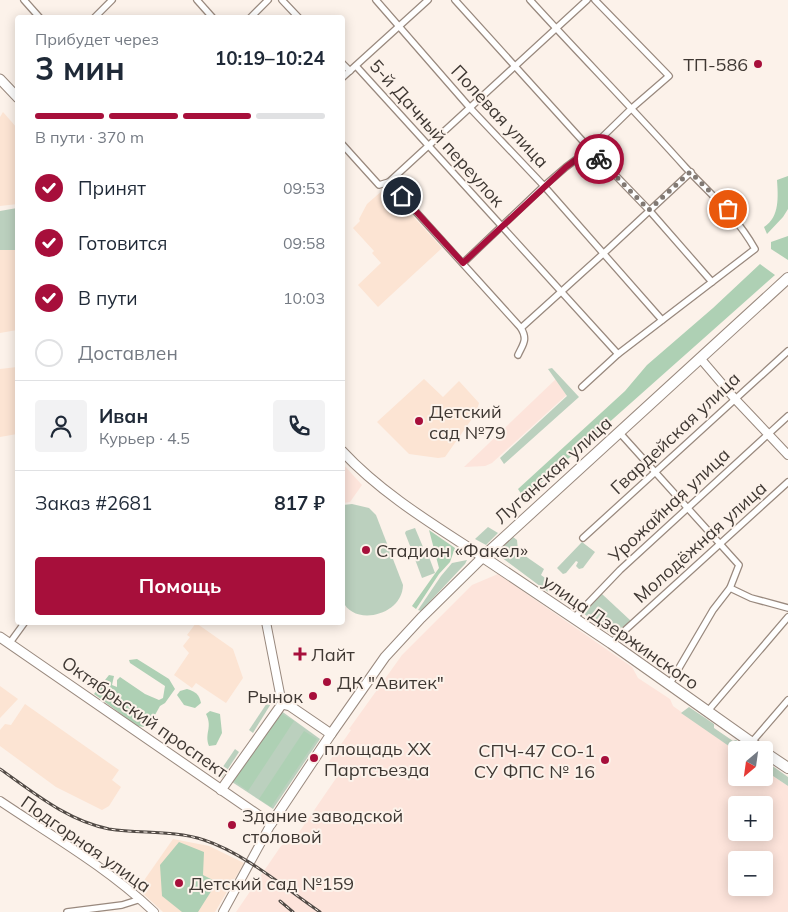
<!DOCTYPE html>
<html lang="ru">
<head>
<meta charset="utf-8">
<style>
  body { margin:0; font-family:Mulish,sans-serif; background:#f2f2f3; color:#1f2937; height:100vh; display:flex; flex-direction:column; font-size:19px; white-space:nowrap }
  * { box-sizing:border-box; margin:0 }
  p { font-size:16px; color:#747a83 }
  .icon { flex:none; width:28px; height:28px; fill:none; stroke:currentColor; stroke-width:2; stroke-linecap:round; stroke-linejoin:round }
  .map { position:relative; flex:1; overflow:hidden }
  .sheet { position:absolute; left:15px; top:15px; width:330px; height:610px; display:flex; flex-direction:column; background:#fff; border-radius:5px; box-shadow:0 2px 12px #0003 }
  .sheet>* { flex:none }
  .needle { width:32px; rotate:209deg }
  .buttons { position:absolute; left:728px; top:741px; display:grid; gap:10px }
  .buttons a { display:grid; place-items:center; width:45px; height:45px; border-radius:5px; background:#fff; box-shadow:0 2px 12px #0003; font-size:25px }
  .pin { position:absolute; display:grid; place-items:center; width:42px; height:42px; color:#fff; margin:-21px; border:2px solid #fff; border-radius:50%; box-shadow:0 1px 5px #0007 }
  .courier { position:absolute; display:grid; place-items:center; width:50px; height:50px; margin:-25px; border:4px solid #a70f3b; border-radius:50%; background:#fff; color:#222; box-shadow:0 1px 6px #0007 }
  .overview em { font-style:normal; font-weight:700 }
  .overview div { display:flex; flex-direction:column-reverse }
  .overview { display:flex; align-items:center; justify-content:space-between; height:85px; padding:0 20px }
  h1 { font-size:32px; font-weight:700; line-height:38px }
  .bar { display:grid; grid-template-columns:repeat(4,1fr); gap:8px 5px; align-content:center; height:60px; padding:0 20px }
  .bar i { height:6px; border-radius:4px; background:#e0e1e3 }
  .bar .on { background:#a70f3b }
  .bar p { grid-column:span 4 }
  .line { display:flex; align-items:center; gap:12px; padding:0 20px; border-top:1px solid #e0e1e3 }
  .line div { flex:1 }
  .round { display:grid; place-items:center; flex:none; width:52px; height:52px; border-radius:5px; background:#f2f2f3 }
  ol { padding:0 20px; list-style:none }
  li { display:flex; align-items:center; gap:15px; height:55px }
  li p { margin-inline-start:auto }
  li .icon { padding:5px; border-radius:50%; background:#a70f3b; color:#fff; stroke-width:4 }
  li:last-child { color:#747a83 }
  li i { width:28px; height:28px; border:2px solid #e0e1e3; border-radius:50% }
  .cta { display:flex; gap:10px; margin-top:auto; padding:10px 20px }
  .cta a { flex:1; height:58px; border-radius:5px; background:#a70f3b; color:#fff; font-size:20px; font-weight:700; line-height:58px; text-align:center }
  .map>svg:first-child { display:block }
  .industrial { fill:#fde4db; fill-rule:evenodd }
  .built { fill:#fce4d3 }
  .green { fill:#bbd0be }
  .forest { fill:#aed0b4 }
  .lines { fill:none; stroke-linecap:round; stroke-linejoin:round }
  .minor-casing { stroke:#99897e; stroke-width:8 }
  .tertiary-casing { stroke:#99897e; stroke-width:10 }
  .secondary-casing { stroke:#99897e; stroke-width:11 }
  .primary-casing { stroke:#99897e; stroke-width:11 }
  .trunk-casing { stroke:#99897e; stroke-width:12 }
  .minor { stroke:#fff; stroke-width:5.5 }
  .tertiary { stroke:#fff; stroke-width:8 }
  .secondary { stroke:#fff; stroke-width:9 }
  .primary { stroke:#fff; stroke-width:9 }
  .trunk { stroke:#fff; stroke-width:10 }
  .rail-casing { stroke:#524b46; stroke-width:3 }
  .rail { stroke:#fcf2ea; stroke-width:1; stroke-dasharray:4; stroke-linecap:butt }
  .done { stroke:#817973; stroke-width:5; stroke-dasharray:0 9 }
  .route { stroke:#a70f3b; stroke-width:6 }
  .poi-dot { fill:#a70f3b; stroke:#fcf2ea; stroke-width:2 }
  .labels { text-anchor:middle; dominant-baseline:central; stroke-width:4; stroke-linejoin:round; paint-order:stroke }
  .poi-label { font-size:18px; fill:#3f3833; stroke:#fcf2ea; text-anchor:start }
  .street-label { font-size:18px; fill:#3f3833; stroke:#fcf2ea }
</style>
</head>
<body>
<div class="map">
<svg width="788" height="912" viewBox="0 0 788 912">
  <rect width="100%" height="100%" fill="#fcf2ea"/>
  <g class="industrial">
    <path d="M558 377 571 391 492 463 485 466 464 467Z"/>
    <path d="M343 464 362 485 350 502 343 503Z"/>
    <path d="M498 574 632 667 638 678 670 699 673 706 736 751V778H764V770L788 786V912H236L281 846 286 842 291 844 341 771 328 763 351 730 349 729 402 655 472 585ZM736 805H764V832H736ZM736 860H764V888H736Z"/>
  </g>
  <g class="built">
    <path d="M3 112 17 128 18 204 0 206V117Z"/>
    <path d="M383 190 390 191 442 248 378 307 358 285 381 263 372 253 374 251 353 228 360 221 359 219 367 204Z"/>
    <path d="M0 250H18L17 330 0 333Z"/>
    <path d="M17 367V434L0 437V369Z"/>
    <path d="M424 379 443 397 459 381 479 403 476 413 445 457 438 458 409 454 377 422Z"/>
    <path d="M196 623 233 649 243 678 226 703 196 683 192 688 174 675 189 653 183 646 190 637 187 635Z"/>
    <path d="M0 686 18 699 0 718Z"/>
    <path d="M25 704 119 770 112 780 121 787 109 806 102 810 56 787 0 746V730L5 724 11 725Z"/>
    <path d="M173 839 209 846 244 863 215 912H163L138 889Z"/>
  </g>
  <g class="green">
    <path d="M17 208V250H0V211Z"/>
    <path d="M552 368 579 397 504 464 500 458 567 396 548 369Z"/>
    <path d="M352 504 369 508 376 515 403 585C402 617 352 626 343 601V505Z"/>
    <path d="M488 527 498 533 486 545 475 539Z"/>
    <path d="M415 528 423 547 412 551 405 533 406 531Z"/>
    <path d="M513 537 517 540 518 551 544 569 541 575 552 583V587L548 592 501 557 499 554 500 549Z"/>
    <path d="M582 542 595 552 583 568 579 569 576 566 578 562 576 561 566 573 563 574 557 568Z"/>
    <path d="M426 549 435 573 422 578 413 554Z"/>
    <path d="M467 560 465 564 421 611 418 610 441 576 452 563Z"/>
    <path d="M561 590 580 605 575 609 554 595Z"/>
    <path d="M602 594 631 621 615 637 583 613Z"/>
    <path d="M269 700 272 702 253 733 249 730Z"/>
    <path d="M689 707 714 724V728L733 741 736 740 749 750 736 751 681 713Z"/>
    <path d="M280 710 320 739 273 809 232 782Z"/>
    <path d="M235 749 239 752 222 778 216 777Z"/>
    <path d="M764 760 788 777V786L764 770Z"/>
  </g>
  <g class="forest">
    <path d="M788 176V209L783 217 767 234 764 227C780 217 778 196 777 180Z"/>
    <path d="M788 236V260L771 249V242Z"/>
    <path d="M760 264 775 275 524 498 518 489 625 391 647 365 713 308Z"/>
    <path d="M429 530 455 548 450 562 439 574 416 609 412 606 439 568Z"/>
    <path d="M137 659 169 679 175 689 165 703 160 706 151 722 145 727 137 726 94 694 109 675 114 676 112 685 117 687V680L120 677 145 694 159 700 163 698 165 686 130 663 129 660Z"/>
    <path d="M187 689C196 692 199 694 201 703L195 708 184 705 177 695 180 691Z"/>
    <path d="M210 711 220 714 222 733 216 745 209 746C204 733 213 728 206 714Z"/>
    <path d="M280 713 294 721 248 791 234 781Z"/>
    <path d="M304 731 317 739 271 807 259 799Z"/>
    <path d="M179 842 204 852 203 875 217 882 198 912H182L162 896 160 865Z"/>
  </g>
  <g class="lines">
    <defs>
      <g id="minor">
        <path d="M24 0 40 18"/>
        <path d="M197 0 213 18"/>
        <path d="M282 0 299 18"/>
        <path d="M376 0 471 109 544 186 662 320"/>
        <path d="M455 0 590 149 649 210 712 282"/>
        <path d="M530 0C582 57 635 111 686 168 712 196 735 214 755 249L618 354 582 387"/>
        <path d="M94 18 112 0"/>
        <path d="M250 18 268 0"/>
        <path d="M342 63 350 71"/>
        <path d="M356 66 618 354"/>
        <path d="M342 78 428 0"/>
        <path d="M342 144 379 185 389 182 521 328C528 340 523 344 518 355"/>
        <path d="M389 182 587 0"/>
        <path d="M463 263 544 186 566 167 590 149 632 108 669 76 595 0"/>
        <path d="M521 328 604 253 691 172"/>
        <path d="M619 432 739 565 730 588 713 610 669 685"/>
        <path d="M583 538 788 351"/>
        <path d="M730 588 751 598 788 608"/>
        <path d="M574 618 620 570 788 416"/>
        <path d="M611 643 788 482"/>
        <path d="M9 644 25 622"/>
        <path d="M707 712 788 617"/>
        <path d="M751 743 788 700"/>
        <path d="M67 912 122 905 141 899"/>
      </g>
      <g id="tertiary">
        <path d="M700 358 735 399 788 455"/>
        <path d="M266 622 282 704"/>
        <path d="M0 801C52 836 108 868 154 912"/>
        <path d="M223 912 271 824"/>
      </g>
      <g id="secondary">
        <path d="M0 637 271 824 331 734 385 657 421 618 483 557"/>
        <path d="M221 790 282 704 290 706 331 734"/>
      </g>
      <g id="primary">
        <path d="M0 79 18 98"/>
        <path d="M342 451C382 494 434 525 483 557"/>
      </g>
      <g id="trunk">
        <path d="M762 750 611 643 483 557 788 278"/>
        <path d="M764 752 788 768"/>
      </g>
    </defs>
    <use href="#minor" class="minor-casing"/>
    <use href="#tertiary" class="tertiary-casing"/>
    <use href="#secondary" class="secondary-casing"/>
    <use href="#primary" class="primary-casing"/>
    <use href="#trunk" class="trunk-casing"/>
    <use href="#minor" class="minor"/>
    <use href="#tertiary" class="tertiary"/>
    <use href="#secondary" class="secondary"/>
    <use href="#primary" class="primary"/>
    <use href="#trunk" class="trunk"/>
    <defs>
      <g id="rail">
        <path d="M0 769C34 793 68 821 109 829 141 834 173 830 204 840 244 853 285 888 320 912"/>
        <path d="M280 901 293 912"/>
      </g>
    </defs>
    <use href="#rail" class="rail-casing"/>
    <use href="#rail" class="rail"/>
  </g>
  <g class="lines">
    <path class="done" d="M599 159 649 210 690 172 728 209"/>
    <path class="route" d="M402 196 463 263 566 167 590 149 599 159"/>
  </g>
  <g class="poi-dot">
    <circle cx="758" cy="64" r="5"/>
    <circle cx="419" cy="421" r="5"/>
    <circle cx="366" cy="550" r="5"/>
    <path d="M297.5 646.5h5v5h5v5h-5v5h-5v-5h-5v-5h5z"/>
    <circle cx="327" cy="682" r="5"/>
    <circle cx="313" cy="696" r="5"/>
    <circle cx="314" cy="758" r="5"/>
    <circle cx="605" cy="760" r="5"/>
    <circle cx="232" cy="825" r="5"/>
    <circle cx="179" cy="883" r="5"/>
  </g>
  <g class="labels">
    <g class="poi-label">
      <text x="748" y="64" text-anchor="end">ТП-586</text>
      <text x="429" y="411">Детский<tspan x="429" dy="21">сад №79</tspan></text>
      <text x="376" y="550">Стадион «Факел»</text>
      <text x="311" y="654">Лайт</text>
      <text x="337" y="682">ДК "Авитек"</text>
      <text x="303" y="696" text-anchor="end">Рынок</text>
      <text x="324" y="748">площадь XX<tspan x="324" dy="21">Партсъезда</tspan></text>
      <text x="595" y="750" text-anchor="end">СПЧ-47 СО-1<tspan x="595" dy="21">СУ ФПС № 16</tspan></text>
      <text x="242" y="815">Здание заводской<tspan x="242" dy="21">столовой</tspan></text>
      <text x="189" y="883">Детский сад №159</text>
    </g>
    <g class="street-label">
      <text transform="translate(500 116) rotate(47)">Полевая улица</text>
      <text transform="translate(437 133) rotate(48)">5-й Дачный переулок</text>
      <text transform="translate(675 433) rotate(-43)">Гвардейская улица</text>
      <text transform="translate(553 470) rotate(-42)">Луганская улица</text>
      <text transform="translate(669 505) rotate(-43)">Урожайная улица</text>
      <text transform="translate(700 542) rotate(-42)">Молодёжная улица</text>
      <text transform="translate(621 632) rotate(35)">улица Дзержинского</text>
      <text transform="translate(145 717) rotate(35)">Октябрьский проспект</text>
      <text transform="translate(86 844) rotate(35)">Подгорная улица</text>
    </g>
  </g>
</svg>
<div class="buttons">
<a><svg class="needle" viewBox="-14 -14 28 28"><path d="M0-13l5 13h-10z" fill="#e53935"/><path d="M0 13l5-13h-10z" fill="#747a83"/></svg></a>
<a>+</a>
<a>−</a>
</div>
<div class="pin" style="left:728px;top:209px;background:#ea580c"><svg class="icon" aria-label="bag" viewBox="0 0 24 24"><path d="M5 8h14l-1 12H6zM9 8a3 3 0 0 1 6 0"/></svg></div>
<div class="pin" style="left:402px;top:196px;background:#1f2937"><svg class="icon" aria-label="home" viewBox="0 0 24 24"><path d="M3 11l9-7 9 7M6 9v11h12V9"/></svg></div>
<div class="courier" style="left:599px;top:159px"><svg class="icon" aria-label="bike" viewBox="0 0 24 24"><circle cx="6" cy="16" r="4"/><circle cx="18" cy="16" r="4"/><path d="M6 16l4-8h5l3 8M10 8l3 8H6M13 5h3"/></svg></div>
<section class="sheet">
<div class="overview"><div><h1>3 мин</h1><p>Прибудет через</p></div><em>10:19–10:24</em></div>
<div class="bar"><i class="on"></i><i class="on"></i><i class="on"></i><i></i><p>В пути · 370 m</p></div>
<ol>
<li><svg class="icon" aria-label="check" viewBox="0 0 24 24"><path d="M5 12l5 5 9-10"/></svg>Принят<p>09:53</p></li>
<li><svg class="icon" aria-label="check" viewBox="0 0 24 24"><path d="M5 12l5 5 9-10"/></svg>Готовится<p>09:58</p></li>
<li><svg class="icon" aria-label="check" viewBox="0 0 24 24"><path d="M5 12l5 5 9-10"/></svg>В пути<p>10:03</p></li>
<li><i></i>Доставлен</li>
</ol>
<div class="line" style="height:90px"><a class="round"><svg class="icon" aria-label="person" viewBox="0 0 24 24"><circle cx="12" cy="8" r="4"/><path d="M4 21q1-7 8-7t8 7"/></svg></a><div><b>Иван</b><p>Курьер · 4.5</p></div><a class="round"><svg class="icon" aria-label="phone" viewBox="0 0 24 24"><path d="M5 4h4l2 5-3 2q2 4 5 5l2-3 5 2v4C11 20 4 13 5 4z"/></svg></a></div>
<div class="line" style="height:65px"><div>Заказ #2681</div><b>817 ₽</b></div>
<div class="cta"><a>Помощь</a></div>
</section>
</div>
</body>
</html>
